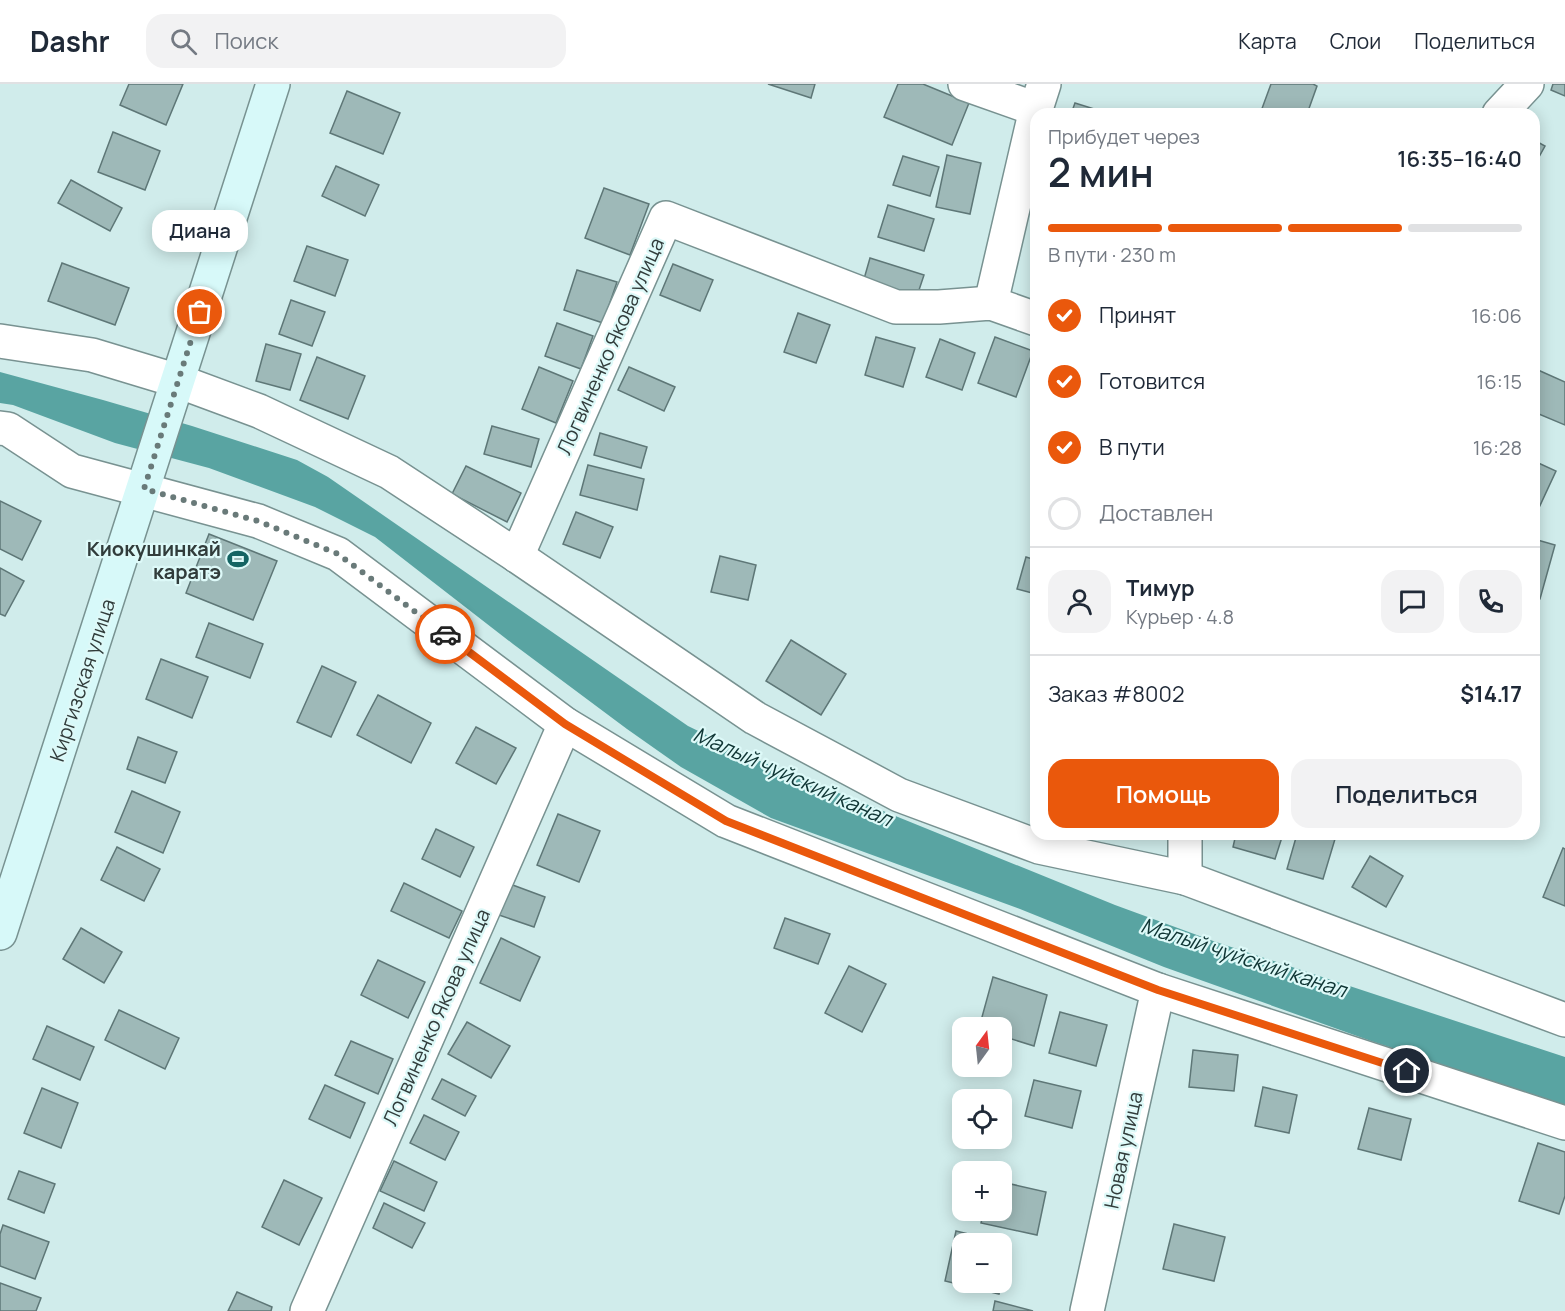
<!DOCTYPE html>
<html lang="ru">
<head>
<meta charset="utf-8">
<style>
  body { margin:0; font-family:Manrope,sans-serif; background:#f2f2f3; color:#1f2937; height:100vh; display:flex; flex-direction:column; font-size:22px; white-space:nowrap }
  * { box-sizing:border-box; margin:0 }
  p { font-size:20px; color:#747a83 }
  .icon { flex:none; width:33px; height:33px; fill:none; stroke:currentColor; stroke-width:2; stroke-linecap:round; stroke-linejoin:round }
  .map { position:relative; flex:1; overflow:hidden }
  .sheet { position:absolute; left:1030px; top:24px; width:510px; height:732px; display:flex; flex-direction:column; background:#fff; border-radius:18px; box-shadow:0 3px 15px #0003 }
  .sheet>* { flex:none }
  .needle { width:39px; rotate:15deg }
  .tools { position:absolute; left:952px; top:933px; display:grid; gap:12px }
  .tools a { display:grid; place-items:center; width:60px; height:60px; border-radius:12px; background:#fff; box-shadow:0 3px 15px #0003; font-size:30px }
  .pin { position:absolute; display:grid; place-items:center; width:51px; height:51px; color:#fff; margin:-26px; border:3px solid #fff; border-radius:50%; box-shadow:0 2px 6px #0007 }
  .courier { position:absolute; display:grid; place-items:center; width:60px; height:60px; margin:-30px; border:4px solid #ea580c; border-radius:50%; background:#fff; color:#222; box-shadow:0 2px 8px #0007 }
  .bubble { position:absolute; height:42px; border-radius:18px; background:#fff; box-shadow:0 3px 15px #0003; font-size:20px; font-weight:600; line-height:42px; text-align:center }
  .headline em { font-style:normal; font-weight:600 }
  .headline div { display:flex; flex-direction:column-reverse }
  .headline { display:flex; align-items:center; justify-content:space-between; height:102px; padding:0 18px }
  h1 { font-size:39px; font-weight:600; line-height:45px }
  .bar { display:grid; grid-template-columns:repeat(4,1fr); gap:9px 6px; align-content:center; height:72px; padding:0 18px }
  .bar i { height:8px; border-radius:4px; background:#e0e1e3 }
  .bar .selected { background:#ea580c }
  .bar p { grid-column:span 4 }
  .line { display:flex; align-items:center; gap:15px; padding:0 18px; border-top:2px solid #e0e1e3 }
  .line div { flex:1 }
  .round { display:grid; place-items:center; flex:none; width:63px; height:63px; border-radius:18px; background:#f2f2f3 }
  ol { padding:0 18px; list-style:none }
  li { display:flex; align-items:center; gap:18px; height:66px }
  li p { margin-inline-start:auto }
  li .icon { padding:6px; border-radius:50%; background:#ea580c; color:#fff; stroke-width:4 }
  li:last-child { color:#747a83 }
  li i { width:33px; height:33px; border:3px solid #e0e1e3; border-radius:50% }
  .action { display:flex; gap:12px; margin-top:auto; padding:12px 18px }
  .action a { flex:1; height:69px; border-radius:18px; background:#ea580c; color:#fff; font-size:24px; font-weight:600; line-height:69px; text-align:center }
  .action a+a { background:#f2f2f3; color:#1f2937 }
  header { display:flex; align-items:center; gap:36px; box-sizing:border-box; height:84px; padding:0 30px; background:#fff; border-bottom:2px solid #e0e1e3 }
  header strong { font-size:28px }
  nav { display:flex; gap:33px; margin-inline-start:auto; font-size:21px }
  .search { width:420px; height:54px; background:#f2f2f3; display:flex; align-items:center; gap:15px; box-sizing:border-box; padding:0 21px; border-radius:18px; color:#747a83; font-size:22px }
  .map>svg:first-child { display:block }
  .water { fill:#59a4a2 }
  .building { fill:#9eb9b8; stroke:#5e7777; stroke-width:1.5 }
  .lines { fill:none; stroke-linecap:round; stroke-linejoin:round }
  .street-casing { stroke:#789291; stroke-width:36 }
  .secondary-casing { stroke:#789291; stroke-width:36 }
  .street { stroke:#fff; stroke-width:33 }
  .secondary { stroke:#d7f9f9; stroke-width:33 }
  .done { stroke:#697a79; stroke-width:6; stroke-dasharray:0 10.8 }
  .route { stroke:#ea580c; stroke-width:8 }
  .labels { text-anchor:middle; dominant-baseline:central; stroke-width:4.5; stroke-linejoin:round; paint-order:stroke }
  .street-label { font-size:20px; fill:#313c3b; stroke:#ddf9f8 }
  .poi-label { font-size:20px; font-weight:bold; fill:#313c3b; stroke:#ddf9f8; text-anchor:end }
  .water-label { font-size:21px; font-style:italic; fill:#0f3534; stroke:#ddf9f8 }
</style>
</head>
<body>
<header>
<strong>Dashr</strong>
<div class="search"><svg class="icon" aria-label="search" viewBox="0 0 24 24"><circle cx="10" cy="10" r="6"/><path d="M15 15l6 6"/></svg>Поиск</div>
<nav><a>Карта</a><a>Слои</a><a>Поделиться</a></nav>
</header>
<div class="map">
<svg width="1565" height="1227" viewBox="0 0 1565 1227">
  <rect width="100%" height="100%" fill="#d0eceb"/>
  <path class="water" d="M0 288 103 316 192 342 297 376 328 393 688 642 760 677 1115 821 1216 858 1565 973V1021L1371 957 1164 883 1020 825 771 734 681 683 627 645 513 560 375 453 315 423 209 384 115 359 13 321 0 319Z"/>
  <g class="building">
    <path d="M129 0H183L166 41 120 21Z"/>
    <path d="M768 0H815L811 14Z"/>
    <path d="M898 0H923L969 19 952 61 884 33Z"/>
    <path d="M1271 0H1313L1317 2 1307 30H1260Z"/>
    <path d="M1553 0H1565V12L1551 6Z"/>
    <path d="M347 7 400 29 383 70 330 49Z"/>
    <path d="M1075 19 1110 30H1071Z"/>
    <path d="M113 48 160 67 145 106 98 88Z"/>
    <path d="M1534 56 1545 62 1534 82Z"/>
    <path d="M947 71 981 79 970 130 936 123Z"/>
    <path d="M903 72 939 83 930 112 893 101Z"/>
    <path d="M336 82 379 101 365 132 322 112Z"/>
    <path d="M71 96 122 124 110 147 58 119Z"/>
    <path d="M604 104 649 120 630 171 585 154Z"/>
    <path d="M888 121 934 135 924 167 878 153Z"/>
    <path d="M307 162 348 176 335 212 294 197Z"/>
    <path d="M870 174 924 191 917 212 864 195Z"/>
    <path d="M62 179 129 204 115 241 48 217Z"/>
    <path d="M673 180 713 196 700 227 660 211Z"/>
    <path d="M577 186 617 198 603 239 564 226Z"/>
    <path d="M291 216 325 228 312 262 279 250Z"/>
    <path d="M798 229 830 241 816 279 784 268Z"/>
    <path d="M557 239 593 252 581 285 545 272Z"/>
    <path d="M876 253 915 264 903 303 865 291Z"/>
    <path d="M995 253 1033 267 1016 313 978 299Z"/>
    <path d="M940 255 975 269 962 306 926 293Z"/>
    <path d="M266 260 301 270 290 306 256 297Z"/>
    <path d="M317 273 365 292 348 335 300 316Z"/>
    <path d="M539 283 573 297 556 339 522 325Z"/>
    <path d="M629 283 675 303 664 327 618 306Z"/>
    <path d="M1538 286 1565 298V341L1534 328V293Z"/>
    <path d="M492 342 539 355 531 383 484 370Z"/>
    <path d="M600 349 647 363 641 384 594 371Z"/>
    <path d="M1534 377 1556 387 1537 428 1534 426Z"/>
    <path d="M588 381 644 395 637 426 580 411Z"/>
    <path d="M466 382 521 409 507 438 452 410Z"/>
    <path d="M0 417 41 437 22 476 0 465Z"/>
    <path d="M576 428 613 443 600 474 563 460Z"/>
    <path d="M209 450 277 477 253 536 186 509Z"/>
    <path d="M1534 455 1555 461 1540 515 1534 514Z"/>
    <path d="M720 472 756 481 748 516 711 508Z"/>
    <path d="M1026 473 1036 476V510L1017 505Z"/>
    <path d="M0 484 24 497 5 532 0 530Z"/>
    <path d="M209 539 263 560 250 594 196 573Z"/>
    <path d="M791 556 846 590 821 631 766 597Z"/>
    <path d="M161 575 208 593 192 634 146 615Z"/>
    <path d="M322 582 356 598 331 653 297 638Z"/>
    <path d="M378 611 431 639 411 679 357 651Z"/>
    <path d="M476 643 516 664 496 700 456 679Z"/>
    <path d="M138 653 177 668 165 699 127 685Z"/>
    <path d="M132 707 180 728 163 769 115 748Z"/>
    <path d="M558 730 600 747 579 798 537 781Z"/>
    <path d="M436 745 474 763 460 793 422 775Z"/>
    <path d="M1236 750H1283L1275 775 1233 763Z"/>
    <path d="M1297 750H1319L1335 755 1323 795 1287 785Z"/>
    <path d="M117 763 160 785 144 817 101 796Z"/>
    <path d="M1563 764 1565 765V822L1543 813Z"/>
    <path d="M1370 772 1403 792 1386 823 1352 803Z"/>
    <path d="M404 799 462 827 449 854 391 827Z"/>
    <path d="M510 800 545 813 534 843 499 831Z"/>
    <path d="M785 834 830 850 818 880 774 864Z"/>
    <path d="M81 844 122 868 104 899 63 875Z"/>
    <path d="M501 854 540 873 520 917 480 899Z"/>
    <path d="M378 876 425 898 408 934 361 911Z"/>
    <path d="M849 882 886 900 862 948 825 929Z"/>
    <path d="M993 893 1047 911 1034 962 1002 952V944H979Z"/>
    <path d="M119 926 179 954 165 985 105 956Z"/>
    <path d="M1060 928 1107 941 1096 982 1049 969Z"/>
    <path d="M467 938 510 962 491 994 448 970Z"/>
    <path d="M47 942 94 963 80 996 33 975Z"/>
    <path d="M351 957 393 975 378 1010 335 991Z"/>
    <path d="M1193 966 1238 971 1234 1007 1189 1003Z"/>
    <path d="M442 995 476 1012 465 1032 432 1015Z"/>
    <path d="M1034 996 1081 1007 1072 1044 1025 1032Z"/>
    <path d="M325 1001 365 1019 350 1054 309 1035Z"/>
    <path d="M1263 1003 1297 1011 1289 1049 1255 1042Z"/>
    <path d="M42 1004 78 1019 61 1064 24 1049Z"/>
    <path d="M1369 1024 1411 1035 1401 1076 1358 1065Z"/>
    <path d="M424 1031 459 1048 445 1076 410 1059Z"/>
    <path d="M1538 1059 1565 1068V1112L1559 1130 1519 1117Z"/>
    <path d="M394 1077 437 1098 424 1127 380 1107Z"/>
    <path d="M19 1087 55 1100 44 1129 8 1115Z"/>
    <path d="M284 1096 322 1114 299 1161 262 1143Z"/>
    <path d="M1002 1098 1046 1108 1037 1151 981 1139 984 1126H1002Z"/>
    <path d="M384 1119 425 1139 412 1164 373 1144Z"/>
    <path d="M1174 1140 1225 1153 1214 1197 1163 1185Z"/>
    <path d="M3 1141 49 1158 35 1195 0 1182V1150Z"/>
    <path d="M956 1147 1010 1160 1002 1197V1160H963V1198H1002L999 1210 945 1197Z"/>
    <path d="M0 1199 41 1214 36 1227H0Z"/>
    <path d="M237 1208 272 1223 271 1227H228Z"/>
    <path d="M995 1217 1033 1227H993Z"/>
  </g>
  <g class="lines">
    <defs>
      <g id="street">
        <path d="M965 0 1036 25"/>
        <path d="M1499 30 1527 0"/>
        <path d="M991 219 1036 25 1044 0"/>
        <path d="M0 257 92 271 178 297 259 327 389 388 517 472 755 634 899 711 1039 763 1185 794 1565 936"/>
        <path d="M0 344 8 345 72 387 258 437 338 470 565 640 726 737 1158 906 1565 1039"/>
        <path d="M517 472 666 134 896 223H939L991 219 1036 235"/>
        <path d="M1185 794V750"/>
        <path d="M307 1227 565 640"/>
        <path d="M1087 1227 1158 906"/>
      </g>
      <path id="secondary" d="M0 849 273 0"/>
    </defs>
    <use href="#street" class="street-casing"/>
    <use href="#secondary" class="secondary-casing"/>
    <use href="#street" class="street"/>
    <use href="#secondary" class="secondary"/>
  </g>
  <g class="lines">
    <path class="done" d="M200 228 144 405 258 437 338 470 445 550"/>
    <path class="route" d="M445 550 565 640 726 737 1158 906 1407 987"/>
  </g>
  <defs>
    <symbol id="stadium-bare" viewBox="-9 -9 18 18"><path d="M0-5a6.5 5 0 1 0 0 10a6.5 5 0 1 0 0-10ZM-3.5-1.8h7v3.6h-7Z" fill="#146463" stroke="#ddf9f8" stroke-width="2.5" paint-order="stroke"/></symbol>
  </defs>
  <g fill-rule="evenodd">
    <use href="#stadium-bare" x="223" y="460" width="30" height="30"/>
  </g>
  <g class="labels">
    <g class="street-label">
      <text transform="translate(610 262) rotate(-66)">Логвиненко Якова улица</text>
      <text transform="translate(82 596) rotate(-72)">Киргизская улица</text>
      <text transform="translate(436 933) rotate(-66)">Логвиненко Якова улица</text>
      <text transform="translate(1123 1066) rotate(-78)">Новая улица</text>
    </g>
    <g class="poi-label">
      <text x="221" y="464">Киокушинкай<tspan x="221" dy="23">каратэ</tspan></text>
    </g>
    <g class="water-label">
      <text transform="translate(793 692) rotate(24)">Малый чуйский канал</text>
      <text transform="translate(1244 873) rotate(18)">Малый чуйский канал</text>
    </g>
  </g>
</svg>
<div class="tools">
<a><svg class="needle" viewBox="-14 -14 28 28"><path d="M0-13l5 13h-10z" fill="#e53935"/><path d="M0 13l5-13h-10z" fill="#747a83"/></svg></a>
<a><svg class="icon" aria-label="locate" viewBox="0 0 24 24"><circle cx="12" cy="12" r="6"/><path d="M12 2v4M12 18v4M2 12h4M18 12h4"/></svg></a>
<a>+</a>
<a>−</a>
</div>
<div class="pin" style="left:200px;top:228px;background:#ea580c"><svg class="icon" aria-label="bag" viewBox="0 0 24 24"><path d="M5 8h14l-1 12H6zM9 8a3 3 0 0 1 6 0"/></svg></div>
<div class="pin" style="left:1407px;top:987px;background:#1f2937"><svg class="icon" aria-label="home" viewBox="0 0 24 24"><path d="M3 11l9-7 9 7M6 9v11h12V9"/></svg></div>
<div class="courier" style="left:445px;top:550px"><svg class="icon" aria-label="car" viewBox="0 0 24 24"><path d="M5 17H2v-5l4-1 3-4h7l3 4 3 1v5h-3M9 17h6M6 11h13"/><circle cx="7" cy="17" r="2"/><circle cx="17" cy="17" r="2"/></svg></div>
<div class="bubble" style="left:152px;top:126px;width:96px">Диана</div>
<section class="sheet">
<div class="headline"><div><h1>2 мин</h1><p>Прибудет через</p></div><em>16:35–16:40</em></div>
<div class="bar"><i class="selected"></i><i class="selected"></i><i class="selected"></i><i></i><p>В пути · 230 m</p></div>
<ol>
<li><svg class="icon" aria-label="check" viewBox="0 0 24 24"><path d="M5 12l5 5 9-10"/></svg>Принят<p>16:06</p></li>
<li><svg class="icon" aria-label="check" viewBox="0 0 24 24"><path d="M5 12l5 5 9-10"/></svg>Готовится<p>16:15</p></li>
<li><svg class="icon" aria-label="check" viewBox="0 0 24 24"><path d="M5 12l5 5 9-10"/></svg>В пути<p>16:28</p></li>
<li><i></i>Доставлен</li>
</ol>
<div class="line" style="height:108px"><a class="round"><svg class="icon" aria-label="person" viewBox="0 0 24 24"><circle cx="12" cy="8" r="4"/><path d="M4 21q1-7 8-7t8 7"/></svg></a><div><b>Тимур</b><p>Курьер · 4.8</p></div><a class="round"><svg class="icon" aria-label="chat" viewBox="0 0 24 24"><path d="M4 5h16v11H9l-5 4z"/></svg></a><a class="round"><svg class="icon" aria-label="phone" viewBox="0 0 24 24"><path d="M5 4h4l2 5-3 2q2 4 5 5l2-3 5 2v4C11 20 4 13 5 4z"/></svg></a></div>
<div class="line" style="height:78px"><div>Заказ #8002</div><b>$14.17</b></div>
<div class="action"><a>Помощь</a><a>Поделиться</a></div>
</section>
</div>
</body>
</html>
